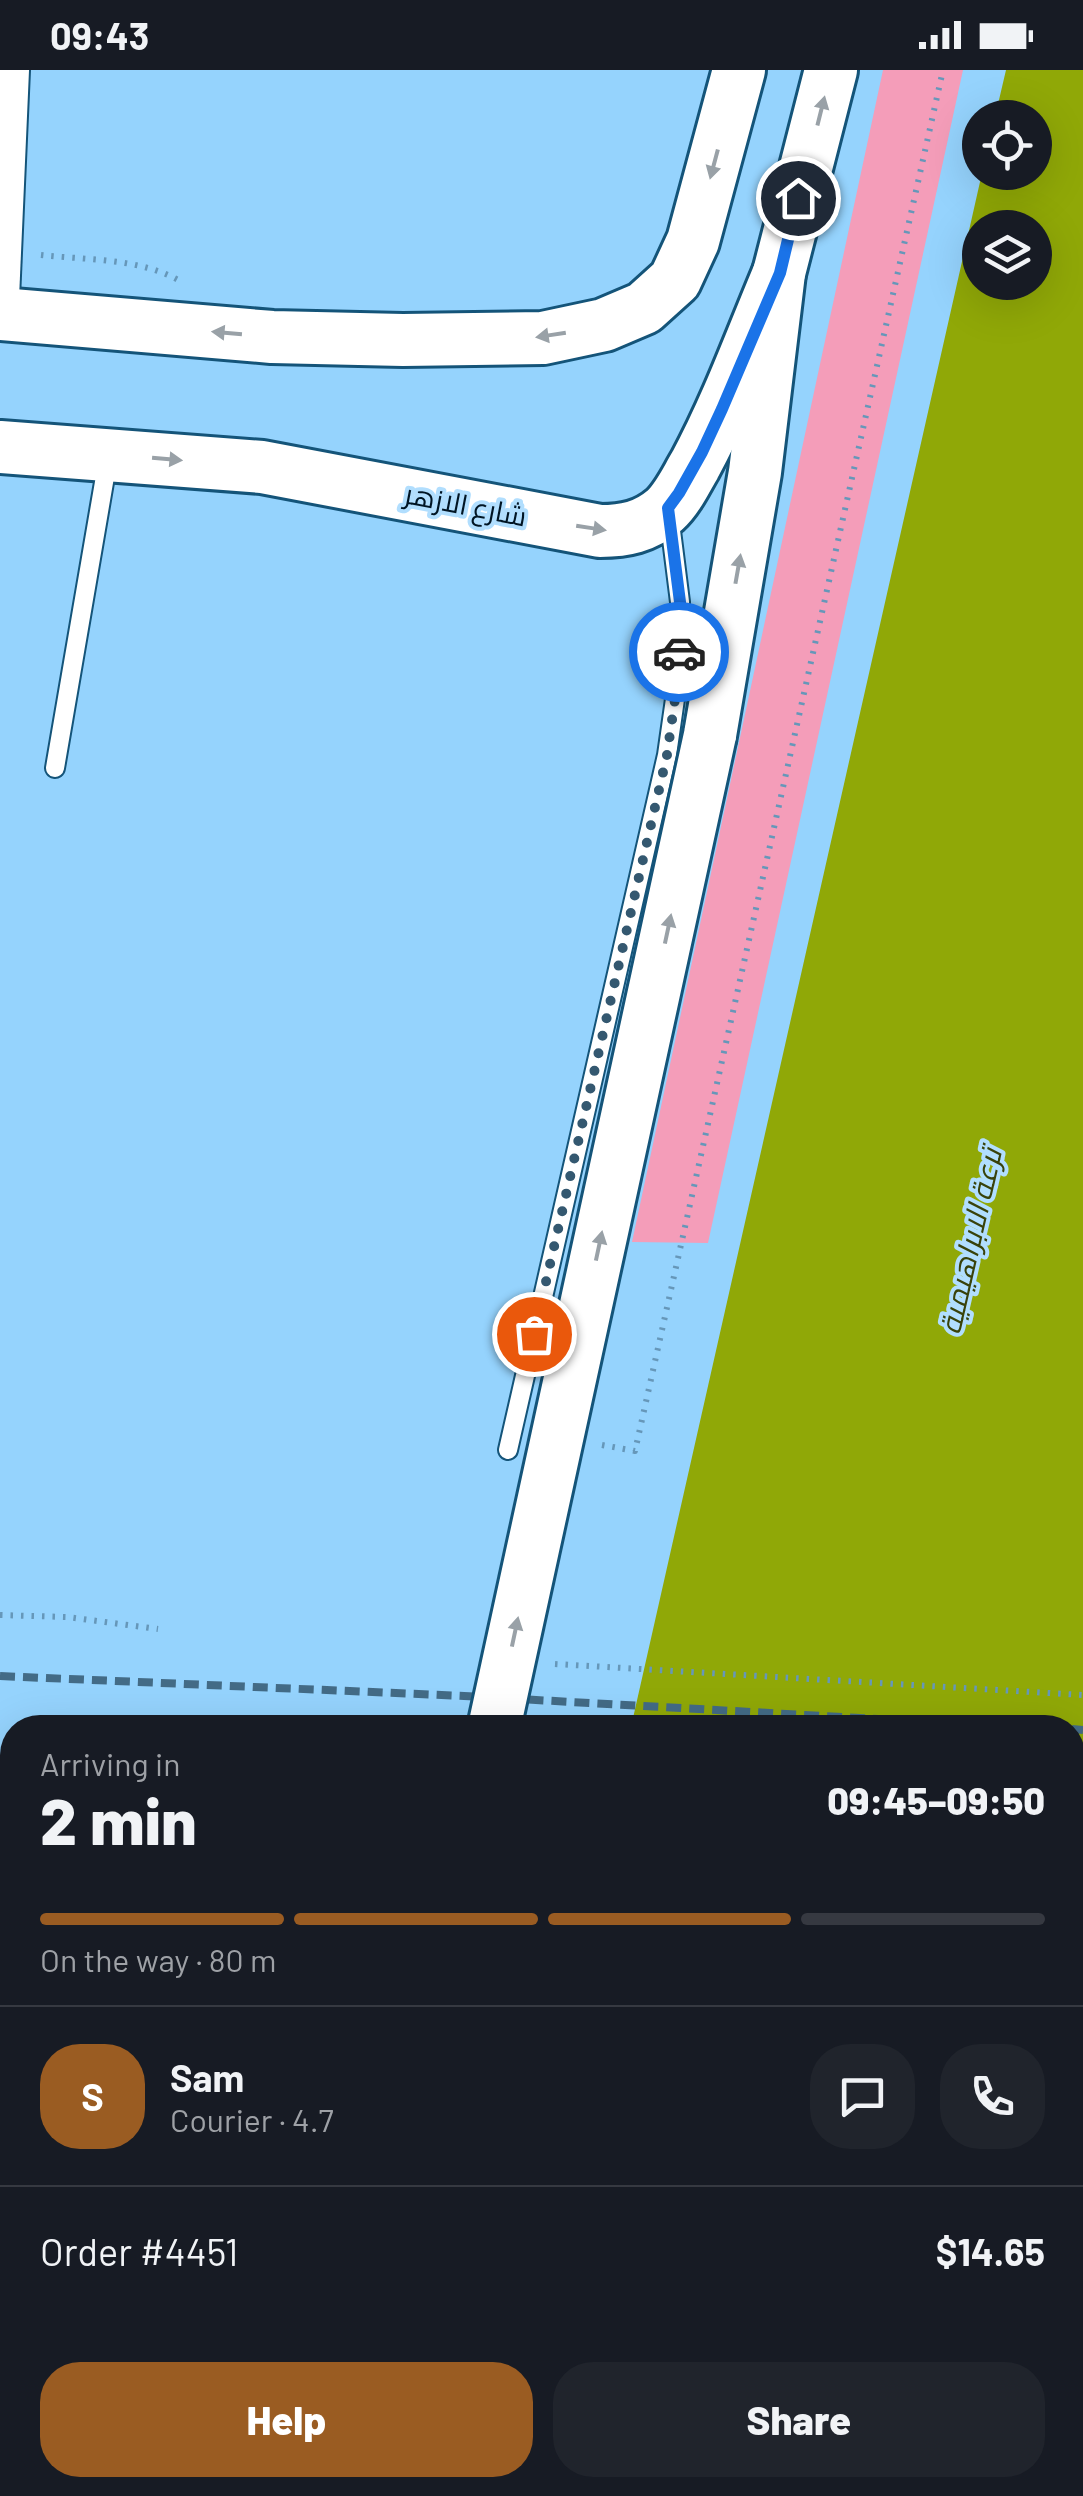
<!DOCTYPE html>
<html lang="en">
<head>
<meta charset="utf-8">
<style>
  body { margin:0; font-family:Barlow,Cairo,sans-serif; background:#20242c; color:#f1f3f6; height:100vh; display:flex; flex-direction:column; font-size:38px; white-space:nowrap }
  * { box-sizing:border-box; margin:0 }
  p { font-size:32px; color:#9ea1a6 }
  .icon { flex:none; width:55px; height:55px; fill:none; stroke:currentColor; stroke-width:2; stroke-linecap:round; stroke-linejoin:round }
  .map { position:relative; flex:1; overflow:hidden }
  .sheet { position:absolute; left:0px; top:1645px; width:1085px; height:782px; display:flex; flex-direction:column; background:#171b24; border-radius:40px 40px 0 0; box-shadow:0 10px 40px #0002 }
  .sheet>* { flex:none }
  .fabs { position:absolute; left:962px; top:30px; display:grid; gap:20px }
  .fabs a { display:grid; place-items:center; width:90px; height:90px; border-radius:50%; background:#171b24; box-shadow:0 10px 40px #0002; font-size:50px }
  .pin { position:absolute; display:grid; place-items:center; width:85px; height:85px; color:#fff; margin:-42px; border:5px solid #fff; border-radius:50%; box-shadow:0 2px 10px #0007 }
  .courier { position:absolute; display:grid; place-items:center; width:100px; height:100px; margin:-50px; border:8px solid #1a73e8; border-radius:50%; background:#fff; color:#222; box-shadow:0 2px 12px #0007 }
  .headline em { font-style:normal; font-weight:800 }
  .headline div { display:flex; flex-direction:column-reverse }
  .headline { display:flex; align-items:center; justify-content:space-between; height:170px; padding:0 40px }
  h1 { font-size:65px; font-weight:800; line-height:75px }
  .bar { display:grid; grid-template-columns:repeat(4,1fr); gap:15px 10px; align-content:center; height:120px; padding:0 40px }
  .bar i { height:12px; border-radius:8px; background:#363941 }
  .bar .current { background:#9a5c22 }
  .bar p { grid-column:span 4 }
  .line { display:flex; align-items:center; gap:25px; padding:0 40px; border-top:2px solid #363941 }
  .line div { flex:1 }
  .round { display:grid; place-items:center; flex:none; width:105px; height:105px; border-radius:40px; background:#20242c }
  .button { display:flex; gap:20px; margin-top:auto; padding:20px 40px }
  .button a { flex:1; height:115px; border-radius:40px; background:#9a5c22; color:#fff; font-size:40px; font-weight:800; line-height:115px; text-align:center }
  .button a+a { background:#20242c; color:#f1f3f6 }
  .status { display:flex; justify-content:space-between; align-items:center; height:70px; padding:0 50px; background:#171b24; direction:ltr }
  .status svg { height:28px; fill:currentColor }
  .map>svg:first-child { display:block }
  .green { fill:#f49db9 }
  .water { fill:#90a807; fill-rule:evenodd }
  .lines { fill:none; stroke-linecap:round; stroke-linejoin:round }
  .service-casing { stroke:#145479; stroke-width:22 }
  .minor-casing { stroke:#145479; stroke-width:42 }
  .tertiary-casing { stroke:#145479; stroke-width:52 }
  .secondary-casing { stroke:#145479; stroke-width:58 }
  .primary-casing { stroke:#145479; stroke-width:60 }
  .path { stroke:#6697b9; stroke-width:6; stroke-dasharray:2.5 8; stroke-linecap:butt }
  .service { stroke:#fff; stroke-width:18 }
  .minor { stroke:#fff; stroke-width:38 }
  .tertiary { stroke:#fff; stroke-width:48 }
  .secondary { stroke:#fff; stroke-width:52 }
  .primary { stroke:#fff; stroke-width:55 }
  .rail { stroke:#436b86; stroke-width:8; stroke-dasharray:15 8; stroke-linecap:butt }
  .secondary-bridge-casing { stroke:#145479; stroke-width:58; stroke-linecap:butt }
  .secondary-bridge { stroke:#fff; stroke-width:52 }
  .oneway { fill:#99a1a7 }
  .done { stroke:#345870; stroke-width:10; stroke-dasharray:0 18 }
  .route { stroke:#1a73e8; stroke-width:12 }
  .labels { text-anchor:middle; dominant-baseline:central; stroke-width:8; stroke-linejoin:round; paint-order:stroke }
  .street-label { font-size:28px; fill:#001524; stroke:#b1defe }
  .water-label { font-size:30px; font-style:italic; fill:#38420a; stroke:#b1defe }
</style>
</head>
<body>
<div class="status"><b>09:43</b><svg viewBox="0 0 49 12"><path d="M0 12V9h3v3zM5 12V6h3v6zM10 12V3h3v9zM15 12V0h3v12zM26 1h20v11H26zM47 4h2v5h-2z"/></svg></div>
<div class="map">
<svg width="1083" height="2426" viewBox="0 0 1083 2426">
  <rect width="100%" height="100%" fill="#95d3fd"/>
  <path class="green" d="M883 0H963L708 1173 632 1172Z"/>
  <g class="water">
    <path d="M1006 0H1083V1838L1073 1870 1072 1658 631 1657 982 103 1035 102V48L995 47ZM980 158H1035V212H980Z"/>
    <path d="M462 2415H898L896 2426H459Z"/>
  </g>
  <g class="lines">
    <defs>
      <g id="service">
        <path d="M55 698 108 389"/>
        <path d="M508 1380 667 685 678 608 680 532 669 445"/>
        <path d="M0 1822 12 1827"/>
      </g>
      <path id="minor" d="M0 228 10 0"/>
      <g id="tertiary">
        <path d="M0 1770 12 1774"/>
        <path d="M0 2216 12 2215"/>
        <path d="M117 2426 119 2415"/>
        <path d="M200 2426 202 2415"/>
      </g>
      <g id="secondary">
        <path d="M0 244 272 267 403 270 543 268 604 255 644 238 675 210 693 171 739 0"/>
        <path d="M0 377 262 397 600 461C625 461 645 457 665 440 678 428 686 410 695 395 728 334 752 267 779 203"/>
        <path d="M710 665 755 402 779 203 831 0"/>
        <path d="M1072 2047H1083"/>
        <path d="M0 2097H12"/>
        <path d="M1072 2105H1083"/>
        <path d="M0 2148 12 2147"/>
        <path d="M291 2426 293 2415"/>
      </g>
      <g id="primary">
        <path d="M1072 2340 1083 2290"/>
        <path d="M995 2426 997 2415"/>
        <path d="M1054 2426 1057 2415"/>
      </g>
    </defs>
    <use href="#service" class="service-casing"/>
    <use href="#minor" class="minor-casing"/>
    <use href="#tertiary" class="tertiary-casing"/>
    <use href="#secondary" class="secondary-casing"/>
    <use href="#primary" class="primary-casing"/>
    <g class="path">
      <path d="M41 185C86 190 140 188 180 211"/>
      <path d="M602 1375 635 1381 943 0"/>
      <path d="M0 1545 67 1547 158 1559"/>
      <path d="M555 1594 1083 1625"/>
    </g>
    <use href="#service" class="service"/>
    <use href="#minor" class="minor"/>
    <use href="#tertiary" class="tertiary"/>
    <use href="#secondary" class="secondary"/>
    <use href="#primary" class="primary"/>
    <g class="rail">
      <path d="M0 1606 464 1626 1039 1658"/>
      <path d="M1072 1659 1083 1660"/>
    </g>
    <defs>
      <path id="secondary-bridge" d="M494 1658 710 665"/>
    </defs>
    <use href="#secondary-bridge" class="secondary-bridge-casing"/>
    <use href="#secondary-bridge" class="secondary-bridge"/>
  </g>
  <defs><path id="oneway-solid" d="M-6-.8H1V-3.2L6.5 0L1 3.2V.8H-6Z" transform="scale(2.5)"/></defs>
  <g class="oneway">
    <use href="#oneway-solid" transform="translate(821 41) rotate(-76)"/>
    <use href="#oneway-solid" transform="translate(714 94) rotate(105)"/>
    <use href="#oneway-solid" transform="translate(227 263) rotate(-175)"/>
    <use href="#oneway-solid" transform="translate(551 265) rotate(171)"/>
    <use href="#oneway-solid" transform="translate(167 389) rotate(5)"/>
    <use href="#oneway-solid" transform="translate(591 458) rotate(9)"/>
    <use href="#oneway-solid" transform="translate(738 499) rotate(-80)"/>
    <use href="#oneway-solid" transform="translate(668 859) rotate(-78)"/>
    <use href="#oneway-solid" transform="translate(599 1176) rotate(-78)"/>
    <use href="#oneway-solid" transform="translate(515 1562) rotate(-78)"/>
  </g>
  <g class="lines">
    <path class="done" d="M534 1264 667 685 678 608 679 582"/>
    <path class="route" d="M679 582 680 532 668 438 679 423 702 382 722 339 780 203 798 128"/>
  </g>
  <g class="labels">
    <g class="street-label">
      <text transform="translate(466 434) rotate(11)">شارع الازهر</text>
    </g>
    <g class="water-label">
      <text transform="translate(969 1171) rotate(-77)">ترعة الابراهيمية</text>
    </g>
  </g>
</svg>
<div class="fabs">
<a><svg class="icon" aria-label="locate" viewBox="0 0 24 24"><circle cx="12" cy="12" r="6"/><path d="M12 2v4M12 18v4M2 12h4M18 12h4"/></svg></a>
<a><svg class="icon" aria-label="layers" viewBox="0 0 24 24"><path d="M12 4l9 5-9 5-9-5zM3 14l9 5 9-5"/></svg></a>
</div>
<div class="pin" style="left:534px;top:1264px;background:#ea580c"><svg class="icon" aria-label="bag" viewBox="0 0 24 24"><path d="M5 8h14l-1 12H6zM9 8a3 3 0 0 1 6 0"/></svg></div>
<div class="pin" style="left:798px;top:128px;background:#1f2937"><svg class="icon" aria-label="home" viewBox="0 0 24 24"><path d="M3 11l9-7 9 7M6 9v11h12V9"/></svg></div>
<div class="courier" style="left:679px;top:582px"><svg class="icon" aria-label="car" viewBox="0 0 24 24"><path d="M5 17H2v-5l4-1 3-4h7l3 4 3 1v5h-3M9 17h6M6 11h13"/><circle cx="7" cy="17" r="2"/><circle cx="17" cy="17" r="2"/></svg></div>
<section class="sheet">
<div class="headline"><div><h1>2 min</h1><p>Arriving in</p></div><em>09:45–09:50</em></div>
<div class="bar"><i class="current"></i><i class="current"></i><i class="current"></i><i></i><p>On the way · 80 m</p></div>
<div class="line" style="height:180px"><b class="round" style="background:#9a5c22;color:#fff">S</b><div><b>Sam</b><p>Courier · 4.7</p></div><a class="round"><svg class="icon" aria-label="chat" viewBox="0 0 24 24"><path d="M4 5h16v11H9l-5 4z"/></svg></a><a class="round"><svg class="icon" aria-label="phone" viewBox="0 0 24 24"><path d="M5 4h4l2 5-3 2q2 4 5 5l2-3 5 2v4C11 20 4 13 5 4z"/></svg></a></div>
<div class="line" style="height:130px"><div>Order #4451</div><b>$14.65</b></div>
<div class="button"><a>Help</a><a>Share</a></div>
</section>
</div>
</body>
</html>
